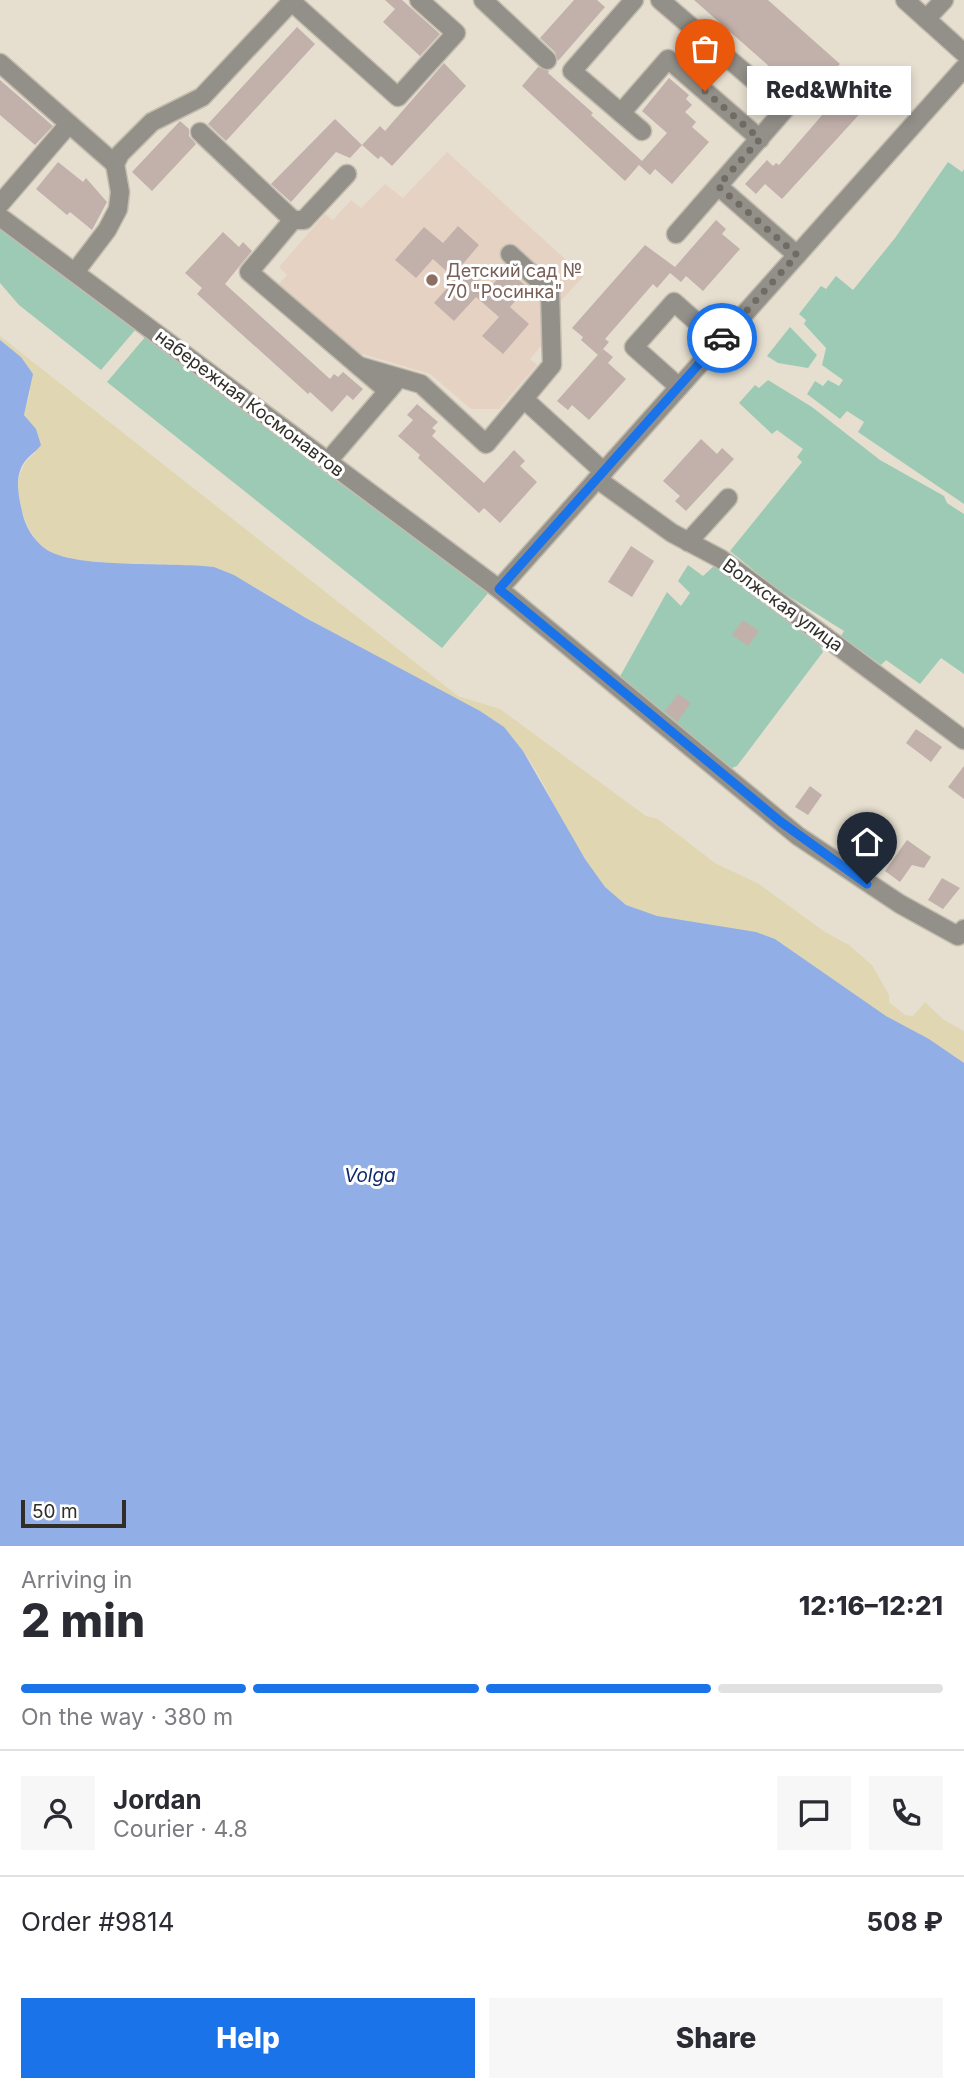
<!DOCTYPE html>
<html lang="en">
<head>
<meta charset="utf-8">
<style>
  body { margin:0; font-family:Inter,sans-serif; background:#f7f7f7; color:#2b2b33; height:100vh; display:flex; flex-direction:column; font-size:26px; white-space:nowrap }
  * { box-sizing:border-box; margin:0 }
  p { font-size:23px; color:#7c7c81 }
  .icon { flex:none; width:38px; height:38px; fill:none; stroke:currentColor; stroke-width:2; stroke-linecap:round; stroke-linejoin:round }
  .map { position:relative; height:1546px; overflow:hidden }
  .side { display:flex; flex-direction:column; background:#fff; flex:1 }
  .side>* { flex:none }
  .scale { position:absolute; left:21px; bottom:18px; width:105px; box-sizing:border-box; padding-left:7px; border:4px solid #312e28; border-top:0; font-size:19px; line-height:24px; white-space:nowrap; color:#312e28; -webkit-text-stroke:5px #fff; paint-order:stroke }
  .pin { position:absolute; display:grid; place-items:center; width:60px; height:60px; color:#fff; margin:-72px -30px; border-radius:50% 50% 50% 0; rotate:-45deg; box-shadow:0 0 7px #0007 }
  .pin .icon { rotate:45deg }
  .courier { position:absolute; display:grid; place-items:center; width:70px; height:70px; margin:-35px; border:5px solid #1a73e8; border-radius:50%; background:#fff; color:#222; box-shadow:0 2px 9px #0007 }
  .bubble { position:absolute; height:49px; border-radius:0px; background:#fff; box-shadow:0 4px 10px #0003; font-size:23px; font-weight:800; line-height:49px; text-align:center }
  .summary em { font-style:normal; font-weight:800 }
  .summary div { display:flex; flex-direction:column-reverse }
  .summary { display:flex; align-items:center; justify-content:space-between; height:119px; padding:0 21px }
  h1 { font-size:46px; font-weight:800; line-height:52px }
  .bar { display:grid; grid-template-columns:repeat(4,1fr); gap:10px 7px; align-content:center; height:84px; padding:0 21px }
  .bar i { height:9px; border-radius:5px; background:#e1e1e2 }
  .bar .selected { background:#1a73e8 }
  .bar p { grid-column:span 4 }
  .line { display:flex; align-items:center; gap:18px; padding:0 21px; border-top:2px solid #e1e1e2 }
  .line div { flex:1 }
  .round { display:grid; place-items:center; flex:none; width:74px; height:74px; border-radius:0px; background:#f7f7f7 }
  .button { display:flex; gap:14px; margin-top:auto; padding:14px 21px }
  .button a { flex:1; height:80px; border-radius:0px; background:#1a73e8; color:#fff; font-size:28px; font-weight:800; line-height:80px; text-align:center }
  .button a+a { background:#f7f7f7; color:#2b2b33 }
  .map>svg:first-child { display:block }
  .education { fill:#e6d2c3 }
  .green { fill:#9dcab4 }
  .sand { fill:#e0d7b2 }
  .water { fill:#91aee6 }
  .building { fill:#c2b0ab }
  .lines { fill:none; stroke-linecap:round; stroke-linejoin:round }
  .minor-casing { stroke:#c2bcae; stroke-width:21 }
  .minor { stroke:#938f89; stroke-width:18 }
  .done { stroke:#706c63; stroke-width:7; stroke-dasharray:0 12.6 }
  .route { stroke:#1a73e8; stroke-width:9 }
  .education-dot { fill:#8d6e63; stroke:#fff; stroke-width:2.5 }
  .labels { text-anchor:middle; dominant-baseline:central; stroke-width:6; stroke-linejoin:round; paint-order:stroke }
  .education-label { font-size:18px; fill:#785e54; stroke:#fff; text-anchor:start }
  .street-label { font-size:18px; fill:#312e28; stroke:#fff }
  .water-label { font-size:19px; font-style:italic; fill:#0d2a6a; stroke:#fff }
</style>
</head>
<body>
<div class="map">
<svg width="964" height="1546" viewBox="0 0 964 1546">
  <rect width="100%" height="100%" fill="#e6dfd0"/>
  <path class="education" d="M447 152 584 276 554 308 555 330 530 359 537 365 499 409H471L430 374 359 353 335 332 331 336 290 300 293 296 279 284 287 275 279 267 325 214 333 220 351 200 361 208 385 184 403 198Z"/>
  <g class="green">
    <path d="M948 162 962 172 964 169V504L858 432 864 422 847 411 840 419 807 394 815 381 823 386 828 380 839 386 843 380 822 365 826 348 804 324 806 320 799 314 821 286 826 289 836 276 853 290 895 238Z"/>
    <path d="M0 228 136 329 101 370 19 305 0 283Z"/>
    <path d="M790 327 817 355 808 368 778 363 767 356Z"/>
    <path d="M146 336 327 474 489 592 442 648 107 382Z"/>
    <path d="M768 380 812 407 880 460 944 496 947 503 964 514V674L941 658 920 684 886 660 881 665 841 636 844 631 777 589 730 551 802 462 797 457 803 449 777 430 772 434 739 403 755 385 759 388Z"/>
    <path d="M688 565 703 576 714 566 817 639 823 652 737 766 729 769 618 680 667 592 681 606 690 593 678 581Z"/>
  </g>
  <path class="sand" d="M0 336 458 696 500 709 646 816 658 819 715 863 759 884 825 932 849 945 872 965 889 995V1002L905 1015 913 1016 925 1002 944 1020 964 1031V1063L929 1039 886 1016 775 939C733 924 660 926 626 905 578 875 556 796 523 751 500 720 465 706 432 688 390 665 348 642 307 618 276 601 247 580 214 567 173 562 85 568 53 553 32 543 24 521 19 500 16 481 20 464 35 453L36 430 24 415 30 392 21 357 0 340Z"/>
  <path class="water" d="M0 340 21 357 33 374 24 415 36 429 41 445C37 451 31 454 26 460 14 474 18 495 22 511 25 528 37 546 53 553 87 568 171 562 214 567L234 575 306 618 480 711 504 727 523 751 585 859 605 887 626 905 657 916 756 932 775 939 886 1016 929 1039 964 1063V1546H0Z"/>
  <g class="building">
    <path d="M385 0H402L440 34 420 56 383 22 395 9Z"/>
    <path d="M574 0H597L605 7 558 61 555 52 540 38Z"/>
    <path d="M694 0H768L840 64 836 68 854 84 848 91 866 107 782 199 765 184 756 194 745 184 767 160 773 166 776 163 779 165 823 114Z"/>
    <path d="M297 27 315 44 226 141 208 124Z"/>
    <path d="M444 63 466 86 392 166 381 156 378 159 362 145 380 126 385 131Z"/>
    <path d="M538 67 549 71 548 73 593 113 591 115 642 161 667 133 642 111 669 78 689 95 686 99 692 105 685 112 696 122 692 127 709 142 672 184 655 169 650 175 639 165 625 181 522 86Z"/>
    <path d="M0 80 53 126 35 145 0 115Z"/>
    <path d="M335 119 362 145 350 158 336 152 291 202 271 184Z"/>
    <path d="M180 121 189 129V136L196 144 152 191 132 172Z"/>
    <path d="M58 162 83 182 86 178 107 202 92 230 70 212 67 215 36 189Z"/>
    <path d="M716 220 726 229 722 234 740 249 703 291 686 276 681 282 670 273 657 288 653 284 605 339 609 342 598 355 581 340 583 337 572 328 645 245 675 267Z"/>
    <path d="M458 226 479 245 462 265 489 289 506 269 527 287 510 307 529 324 503 354 482 336 499 317 476 297 454 321 434 303 455 279 433 259 416 278 395 260 424 227 443 243Z"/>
    <path d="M223 232 239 247 243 242 252 251 225 284 330 379 334 374 338 377 343 372 363 389 353 400 347 395 332 412 310 392 308 394 197 294 202 288 185 273Z"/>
    <path d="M603 349 613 357 608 363 626 379 589 420 572 405 568 410 557 401Z"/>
    <path d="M417 404 438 422 432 428 436 431 432 436 484 483 514 450 525 461 520 466 537 482 500 523 484 508 479 513 418 458 420 455 398 436 413 420 407 415Z"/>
    <path d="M701 439 717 454 722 448 734 459 686 511 675 501 680 496 663 481Z"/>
    <path d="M631 546 654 561 632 597 608 582Z"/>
    <path d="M743 620 759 631 748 646 732 635Z"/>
    <path d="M678 694 691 703 677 722 665 711Z"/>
    <path d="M916 729 942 747 931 762 906 743Z"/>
    <path d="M964 766V799L948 787Z"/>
    <path d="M810 786 822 795 808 815 795 807Z"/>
    <path d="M907 840 931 857 924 868 912 865 900 882 885 871Z"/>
    <path d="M942 878 960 888 943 909 928 900Z"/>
  </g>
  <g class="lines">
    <defs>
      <g id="minor">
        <path d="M483 0 547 60"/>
        <path d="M634 0 572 71 642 131"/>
        <path d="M660 0 786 108 676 234"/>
        <path d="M905 0 964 53"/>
        <path d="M292 2 398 97 456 33 419 0"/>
        <path d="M926 19 944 0"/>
        <path d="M0 63 115 164"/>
        <path d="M621 113 668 59 760 139"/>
        <path d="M200 132 293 220"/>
        <path d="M347 174 304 220H293L249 272 388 391"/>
        <path d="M718 186 797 255"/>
        <path d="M0 204 69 124"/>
        <path d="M0 217 499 589 798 836 900 904 958 936 964 929"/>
        <path d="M75 272 107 230 118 209 120 192 115 164 120 154 152 122 202 97 293 0"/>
        <path d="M359 366 421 384 486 444 552 365 550 291 510 254"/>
        <path d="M679 387 634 347 674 302 719 342"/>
        <path d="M525 400 604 472"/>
        <path d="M328 461 394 384"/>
        <path d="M597 479 672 533 721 559 964 740"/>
        <path d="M688 542 728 498"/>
        <path d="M499 589 964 68"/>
      </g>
    </defs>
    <use href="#minor" class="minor-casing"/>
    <use href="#minor" class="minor"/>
  </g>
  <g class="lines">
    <path class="done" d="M705 91 760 139 718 186 797 255 722 338"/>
    <path class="route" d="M722 338 499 589 781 822 867 884"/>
  </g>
  <circle class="education-dot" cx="432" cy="280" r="7"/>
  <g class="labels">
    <g class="education-label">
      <text x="446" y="270">Детский сад №<tspan x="446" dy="21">70 "Росинка"</tspan></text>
    </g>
    <g class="street-label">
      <text transform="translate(250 403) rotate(37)">набережная Космонавтов</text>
      <text transform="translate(783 605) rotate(36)">Волжская улица</text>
    </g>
    <g class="water-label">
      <text x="370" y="1175">Volga</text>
    </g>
  </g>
</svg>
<div class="scale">50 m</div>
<div class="pin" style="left:705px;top:91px;background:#ea580c"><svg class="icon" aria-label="bag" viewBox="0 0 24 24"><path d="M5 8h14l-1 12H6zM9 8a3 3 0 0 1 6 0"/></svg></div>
<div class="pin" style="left:867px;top:884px;background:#1f2937"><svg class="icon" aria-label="home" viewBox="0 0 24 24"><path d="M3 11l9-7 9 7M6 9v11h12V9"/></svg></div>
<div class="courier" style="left:722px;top:338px"><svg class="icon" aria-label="car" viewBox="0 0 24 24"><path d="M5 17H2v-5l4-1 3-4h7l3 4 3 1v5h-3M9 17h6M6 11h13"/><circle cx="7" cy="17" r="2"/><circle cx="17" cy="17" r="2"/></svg></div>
<div class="bubble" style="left:747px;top:66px;width:164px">Red&amp;White</div>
</div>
<section class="side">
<div class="summary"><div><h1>2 min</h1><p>Arriving in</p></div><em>12:16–12:21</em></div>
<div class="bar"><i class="selected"></i><i class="selected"></i><i class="selected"></i><i></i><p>On the way · 380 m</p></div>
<div class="line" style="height:126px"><a class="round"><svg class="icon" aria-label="person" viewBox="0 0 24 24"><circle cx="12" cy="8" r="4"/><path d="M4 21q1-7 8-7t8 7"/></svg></a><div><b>Jordan</b><p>Courier · 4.8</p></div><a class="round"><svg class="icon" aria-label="chat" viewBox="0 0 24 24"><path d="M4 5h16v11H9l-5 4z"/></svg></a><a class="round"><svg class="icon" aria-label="phone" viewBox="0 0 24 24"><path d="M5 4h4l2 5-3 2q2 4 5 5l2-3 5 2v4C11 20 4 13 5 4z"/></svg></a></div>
<div class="line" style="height:91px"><div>Order #9814</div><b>508 ₽</b></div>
<div class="button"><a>Help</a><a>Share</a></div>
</section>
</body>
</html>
